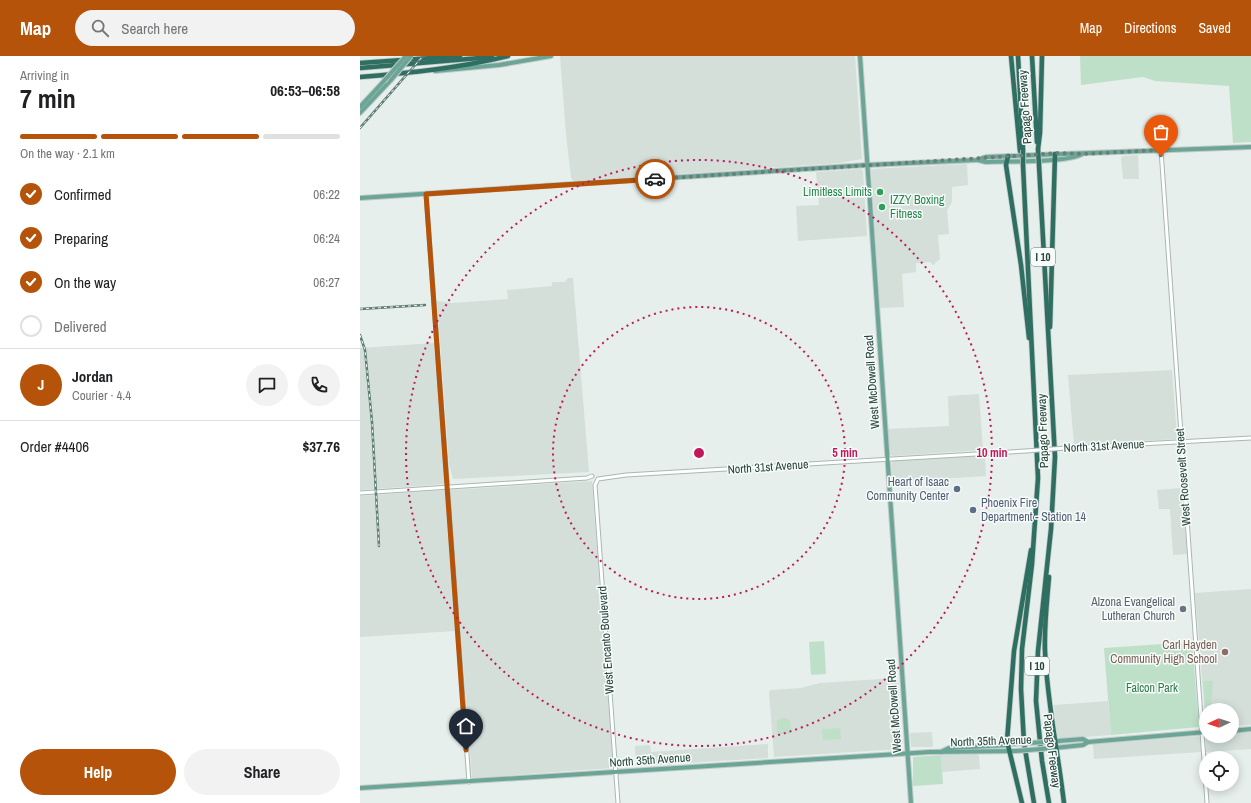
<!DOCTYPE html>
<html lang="en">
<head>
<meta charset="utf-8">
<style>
  body { margin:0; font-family:"Archivo Narrow",sans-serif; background:#f2f2f2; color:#202124; height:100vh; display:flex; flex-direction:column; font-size:15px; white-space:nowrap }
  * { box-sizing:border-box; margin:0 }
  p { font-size:13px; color:#757577 }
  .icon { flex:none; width:22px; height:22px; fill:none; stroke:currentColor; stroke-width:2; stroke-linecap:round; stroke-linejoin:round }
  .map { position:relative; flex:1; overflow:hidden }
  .details { display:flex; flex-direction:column; background:#fff; width:360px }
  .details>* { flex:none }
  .needle { width:26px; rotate:266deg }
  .fabs { position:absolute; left:839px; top:647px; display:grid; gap:8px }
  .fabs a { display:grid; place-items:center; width:40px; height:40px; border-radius:50%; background:#fff; box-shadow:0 2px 10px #0003; font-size:20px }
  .pin { position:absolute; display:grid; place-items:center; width:34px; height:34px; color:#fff; margin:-41px -17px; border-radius:50% 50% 50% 0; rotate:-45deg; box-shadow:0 0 4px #0007 }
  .pin .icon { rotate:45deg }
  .courier { position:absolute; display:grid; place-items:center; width:40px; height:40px; margin:-20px; border:3px solid #b45309; border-radius:50%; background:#fff; color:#222; box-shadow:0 1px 5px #0007 }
  .head em { font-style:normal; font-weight:700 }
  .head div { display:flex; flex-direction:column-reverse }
  .head { display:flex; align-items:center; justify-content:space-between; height:68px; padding:0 20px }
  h1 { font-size:26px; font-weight:700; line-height:30px }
  .bar { display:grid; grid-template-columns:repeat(4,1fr); gap:6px 4px; align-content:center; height:48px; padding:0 20px }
  .bar i { height:5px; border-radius:3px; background:#e0e0e0 }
  .bar .current { background:#b45309 }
  .bar p { grid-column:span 4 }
  .line { display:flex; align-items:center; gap:10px; padding:0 20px; border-top:1px solid #e0e0e0 }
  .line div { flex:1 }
  .round { display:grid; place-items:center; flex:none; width:42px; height:42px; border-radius:21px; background:#f2f2f2 }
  ol { padding:0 20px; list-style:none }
  li { display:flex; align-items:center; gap:12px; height:44px }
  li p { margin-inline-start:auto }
  li .icon { padding:4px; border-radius:50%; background:#b45309; color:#fff; stroke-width:4 }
  li:last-child { color:#757577 }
  li i { width:22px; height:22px; border:2px solid #e0e0e0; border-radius:50% }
  .button { display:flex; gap:8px; margin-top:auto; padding:8px 20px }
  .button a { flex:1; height:46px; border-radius:24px; background:#b45309; color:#fff; font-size:16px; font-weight:700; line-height:46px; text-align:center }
  .button a+a { background:#f2f2f2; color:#202124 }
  header { display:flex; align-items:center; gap:24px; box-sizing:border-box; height:56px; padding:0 20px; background:#b45309; color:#fff }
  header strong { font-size:19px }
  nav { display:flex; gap:22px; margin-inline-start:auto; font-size:14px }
  .search { width:280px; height:36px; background:#f2f2f2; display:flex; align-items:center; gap:10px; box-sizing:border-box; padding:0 14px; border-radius:22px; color:#757577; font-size:15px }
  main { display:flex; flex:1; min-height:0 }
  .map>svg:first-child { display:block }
  .built { fill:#d4dfda }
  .green { fill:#bfe0c8 }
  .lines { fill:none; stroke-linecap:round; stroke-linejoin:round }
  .minor-casing { stroke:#a8b8b2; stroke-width:5 }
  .major-casing { stroke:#c2cac8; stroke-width:6 }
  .highway-casing { stroke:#c2cac8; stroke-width:6 }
  .minor { stroke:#fff; stroke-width:3 }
  .major { stroke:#6aa596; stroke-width:4 }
  .highway { stroke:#2f6f62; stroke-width:4.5 }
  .rail-casing { stroke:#5f7d75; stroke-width:2.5 }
  .rail { stroke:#f7fbf9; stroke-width:1; stroke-dasharray:3; stroke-linecap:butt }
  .minor-bridge-casing { stroke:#a8b8b2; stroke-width:5; stroke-linecap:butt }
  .major-bridge-casing { stroke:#c2cac8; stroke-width:6; stroke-linecap:butt }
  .highway-bridge-casing { stroke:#c2cac8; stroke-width:6; stroke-linecap:butt }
  .minor-bridge { stroke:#fff; stroke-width:3 }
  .major-bridge { stroke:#6aa596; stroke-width:4 }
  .highway-bridge { stroke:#2f6f62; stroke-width:4.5 }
  .done { stroke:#687f78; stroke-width:4; stroke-dasharray:0 7.2 }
  .route { stroke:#b45309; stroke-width:5 }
  .ring { fill:none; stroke:#c2185b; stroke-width:2; stroke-dasharray:2 4 }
  .leisure-dot { fill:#2e9e5b; stroke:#f7fbf9; stroke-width:1.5 }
  .service-dot { fill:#5c6f8a; stroke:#f7fbf9; stroke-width:1.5 }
  .worship-dot { fill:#6b7280; stroke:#f7fbf9; stroke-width:1.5 }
  .education-dot { fill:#8d6e63; stroke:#f7fbf9; stroke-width:1.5 }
  .labels { text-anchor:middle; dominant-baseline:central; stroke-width:3; stroke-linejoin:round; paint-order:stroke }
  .shield { fill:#f7fbf9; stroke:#637a73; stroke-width:1 }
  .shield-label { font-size:11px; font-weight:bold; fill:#24423a }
  .street-label { font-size:12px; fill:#24423a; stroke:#f7fbf9 }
  .leisure-label { font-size:12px; fill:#27864d; stroke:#f7fbf9; text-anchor:end }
  .service-label { font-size:12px; fill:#4e5e75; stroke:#f7fbf9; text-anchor:end }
  .worship-label { font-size:12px; fill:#5b616d; stroke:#f7fbf9; text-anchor:end }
  .education-label { font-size:12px; fill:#785e54; stroke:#f7fbf9; text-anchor:end }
  .park-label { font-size:12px; fill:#2d7a4b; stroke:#f7fbf9 }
  .centre { fill:#c2185b; stroke:#f7fbf9; stroke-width:2 }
  .ring-label { font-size:12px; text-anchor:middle; font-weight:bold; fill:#c2185b; stroke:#f7fbf9; stroke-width:3; stroke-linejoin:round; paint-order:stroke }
</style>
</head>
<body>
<header>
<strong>Map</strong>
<div class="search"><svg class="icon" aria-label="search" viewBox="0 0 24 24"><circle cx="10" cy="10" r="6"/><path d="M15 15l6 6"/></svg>Search here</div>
<nav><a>Map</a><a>Directions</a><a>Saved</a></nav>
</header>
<main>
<section class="details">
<div class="head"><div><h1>7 min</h1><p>Arriving in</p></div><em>06:53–06:58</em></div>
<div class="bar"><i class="current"></i><i class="current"></i><i class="current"></i><i></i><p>On the way · 2.1 km</p></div>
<ol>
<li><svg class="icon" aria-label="check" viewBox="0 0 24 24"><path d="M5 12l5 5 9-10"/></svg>Confirmed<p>06:22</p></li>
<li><svg class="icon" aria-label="check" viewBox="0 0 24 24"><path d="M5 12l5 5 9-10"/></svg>Preparing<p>06:24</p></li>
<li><svg class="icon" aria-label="check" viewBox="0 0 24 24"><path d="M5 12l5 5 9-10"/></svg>On the way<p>06:27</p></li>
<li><i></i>Delivered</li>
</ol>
<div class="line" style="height:72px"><b class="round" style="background:#b45309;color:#fff">J</b><div><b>Jordan</b><p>Courier · 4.4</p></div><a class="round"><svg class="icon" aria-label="chat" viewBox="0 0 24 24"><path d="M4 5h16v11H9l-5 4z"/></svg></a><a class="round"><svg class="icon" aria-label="phone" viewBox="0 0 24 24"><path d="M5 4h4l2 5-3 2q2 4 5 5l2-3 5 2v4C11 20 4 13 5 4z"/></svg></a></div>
<div class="line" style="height:52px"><div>Order #4406</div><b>$37.76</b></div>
<div class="button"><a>Help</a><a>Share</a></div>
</section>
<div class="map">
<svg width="891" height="747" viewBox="0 0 891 747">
  <rect width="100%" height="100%" fill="#e6efeb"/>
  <g class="built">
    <path d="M200 0H495L502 103 480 107 214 125 211 122 206 78Z"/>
    <path d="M778 99 779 123H763L761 102 763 100Z"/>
    <path d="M607 108 608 129 592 131V146L587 154 589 178 578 179 580 203 573 209 570 206 556 207V216L542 218 544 251 520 252 511 113Z"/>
    <path d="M501 113 503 115 507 180 438 185 436 150 459 149 456 116Z"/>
    <path d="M208 222H213L229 416 93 423 89 408 77 245 92 247 148 243 147 234 192 230V226H205Z"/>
    <path d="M74 287 85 426 84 428 0 434V292Z"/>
    <path d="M812 314 817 381 816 383 714 389 708 319Z"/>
    <path d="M619 338 623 394 533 400 530 398 528 373 589 370 588 340Z"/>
    <path d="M625 399 626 420 532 426 531 408 533 405Z"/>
    <path d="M232 425 253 709 251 712 112 722 90 434Z"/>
    <path d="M820 432 822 434 827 498 813 499 810 453H799L797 434Z"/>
    <path d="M86 434 95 575 0 581V440Z"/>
    <path d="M891 533V669L872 670V654H846V671L835 537Z"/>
    <path d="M536 622 538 624 542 693 414 701 409 636 411 634 441 632 460 627Z"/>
    <path d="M748 645 751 679 701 683 697 681 694 649Z"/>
    <path d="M572 676 573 691H551L550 677Z"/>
    <path d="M891 676V693L846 696V680H872V677Z"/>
    <path d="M838 680 840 682 841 696 734 703 733 689 735 688Z"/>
    <path d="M408 688V702L276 710 275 690 290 689 291 696Z"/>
    <path d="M617 698 619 700 620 713 582 716 581 699Z"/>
  </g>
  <g class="green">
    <path d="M720 0H891V86L873 87 869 30 795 25 783 21 721 29Z"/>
    <path d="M464 585 466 618 451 619 449 586Z"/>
    <path d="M832 586 839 671 751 679 744 592Z"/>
    <path d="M843 625H853L851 651 857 653 846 654V664Z"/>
    <path d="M421 662H426L430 665 431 673 430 678H417V665Z"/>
    <path d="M480 672 481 683 463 684 462 673Z"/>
    <path d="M581 699 583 728 553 730V701Z"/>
  </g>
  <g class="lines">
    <defs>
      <g id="minor">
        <path d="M801 94 847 747"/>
        <path d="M66 138 109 726"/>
        <path d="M706 392 891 382"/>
        <path d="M0 437 227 422 232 420"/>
        <path d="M258 747 235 429 238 423 266 419 666 395"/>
      </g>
      <g id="major">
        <path d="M500 0 551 747"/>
        <path d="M75 15 139 9 191 0"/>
        <path d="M0 51 24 25"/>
        <path d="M0 57 31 24"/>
        <path d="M618 104 626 106C648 105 705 107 722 98"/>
        <path d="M0 142 507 109 617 104 626 101 891 91"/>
        <path d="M872 675 891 673"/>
        <path d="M686 686 723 683 728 686 846 676"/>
        <path d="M694 692 723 689 728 686"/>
        <path d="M581 696 589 692 649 689"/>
        <path d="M0 732 570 696 656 695"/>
      </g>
      <g id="highway">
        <path d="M651 0 660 95"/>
        <path d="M658 0 663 94"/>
        <path d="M672 0 677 86"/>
        <path d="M0 7 100 0"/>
        <path d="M0 12 132 1"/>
        <path d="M0 21C50 17 99 12 148 0"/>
        <path d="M678 93 680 77 682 0"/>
        <path d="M648 100 646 109 661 209 669 282"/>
        <path d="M663 109 678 422 672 508 662 593 661 633 664 687 674 747"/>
        <path d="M679 109 695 401 691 473 678 595 676 645 682 705 689 747"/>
        <path d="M690 271 695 98"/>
        <path d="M689 521C687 545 684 570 685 595 687 646 698 696 704 747"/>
        <path d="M662 747 647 685 654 595 671 494"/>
      </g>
    </defs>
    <use href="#minor" class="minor-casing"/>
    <use href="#major" class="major-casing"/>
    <use href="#highway" class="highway-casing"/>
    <use href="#minor" class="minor"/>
    <use href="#major" class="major"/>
    <use href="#highway" class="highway"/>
    <defs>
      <g id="rail">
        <path d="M0 72 63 0"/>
        <path d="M0 253 65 249"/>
        <path d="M0 279 5 294 12 366 19 490"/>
      </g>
    </defs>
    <use href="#rail" class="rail-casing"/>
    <use href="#rail" class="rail"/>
    <defs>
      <path id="minor-bridge" d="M666 395 706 392"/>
      <g id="major-bridge">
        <path d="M31 24 51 0"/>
        <path d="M24 25 46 0"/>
        <path d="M652 688 686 686"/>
        <path d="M656 695 693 692"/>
      </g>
      <g id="highway-bridge">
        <path d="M678 93 679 109"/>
        <path d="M663 94V109"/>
      </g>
    </defs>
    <use href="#minor-bridge" class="minor-bridge-casing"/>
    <use href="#major-bridge" class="major-bridge-casing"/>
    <use href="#highway-bridge" class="highway-bridge-casing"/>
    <use href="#minor-bridge" class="minor-bridge"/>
    <use href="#major-bridge" class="major-bridge"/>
    <use href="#highway-bridge" class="highway-bridge"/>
  </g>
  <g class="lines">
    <path class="done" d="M295 123 699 97 723 98 800 94 801 100"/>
    <path class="route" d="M106 694 66 138 295 123"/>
  </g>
  <g class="ring">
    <circle cx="339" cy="397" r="146"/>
    <circle cx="339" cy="397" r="293"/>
  </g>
  <g class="leisure-dot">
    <circle cx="520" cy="136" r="4"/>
    <circle cx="522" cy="151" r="4"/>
  </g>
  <g class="service-dot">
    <circle cx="597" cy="433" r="4"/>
    <circle cx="613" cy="454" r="4"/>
  </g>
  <circle class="worship-dot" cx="823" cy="553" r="4"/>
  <circle class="education-dot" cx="865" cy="596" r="4"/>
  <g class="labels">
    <g class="shield">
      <rect x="671" y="192" width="24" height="18" rx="3"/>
      <rect x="665" y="601" width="24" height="18" rx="3"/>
    </g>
    <g class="shield-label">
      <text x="683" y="201">I 10</text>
      <text x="677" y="610">I 10</text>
    </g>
    <g class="street-label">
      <text transform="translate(665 51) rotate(-94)">Papago Freeway</text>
      <text transform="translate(512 326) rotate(-94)">West McDowell Road</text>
      <text transform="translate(683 375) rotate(-92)">Papago Freeway</text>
      <text transform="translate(744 390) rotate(-3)">North 31st Avenue</text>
      <text transform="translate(408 411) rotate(-4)">North 31st Avenue</text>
      <text transform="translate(823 421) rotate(-94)">West Roosevelt Street</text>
      <text transform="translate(246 584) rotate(-94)">West Encanto Boulevard</text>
      <text transform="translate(534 650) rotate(-94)">West McDowell Road</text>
      <text transform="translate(631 685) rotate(-2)">North 35th Avenue</text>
      <text transform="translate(692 695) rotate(83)">Papago Freeway</text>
      <text transform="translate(290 704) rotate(-4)">North 35th Avenue</text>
    </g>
    <g class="leisure-label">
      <text x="512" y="136">Limitless Limits</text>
      <text x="530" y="144" text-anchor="start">IZZY Boxing<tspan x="530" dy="14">Fitness</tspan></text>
    </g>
    <g class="service-label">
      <text x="589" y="426">Heart of Isaac<tspan x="589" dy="14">Community Center</tspan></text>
      <text x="621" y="447" text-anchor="start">Phoenix Fire<tspan x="621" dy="14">Department - Station 14</tspan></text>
    </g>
    <g class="worship-label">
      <text x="815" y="546">Alzona Evangelical<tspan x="815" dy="14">Lutheran Church</tspan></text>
    </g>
    <g class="education-label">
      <text x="857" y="589">Carl Hayden<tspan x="857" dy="14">Community High School</tspan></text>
    </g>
    <g class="park-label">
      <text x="792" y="632">Falcon Park</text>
    </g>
  </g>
  <circle cx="339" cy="397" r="6" class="centre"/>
  <g class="ring-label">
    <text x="485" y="401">5 min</text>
    <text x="632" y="401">10 min</text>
  </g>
</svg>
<div class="fabs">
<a><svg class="needle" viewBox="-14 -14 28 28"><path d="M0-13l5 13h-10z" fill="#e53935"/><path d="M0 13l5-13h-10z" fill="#757577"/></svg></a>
<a><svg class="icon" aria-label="locate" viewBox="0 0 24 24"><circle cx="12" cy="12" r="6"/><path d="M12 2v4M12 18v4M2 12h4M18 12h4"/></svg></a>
</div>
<div class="pin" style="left:801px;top:100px;background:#ea580c"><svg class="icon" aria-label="bag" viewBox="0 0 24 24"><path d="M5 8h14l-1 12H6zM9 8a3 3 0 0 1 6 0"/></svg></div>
<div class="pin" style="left:106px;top:694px;background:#1f2937"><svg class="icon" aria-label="home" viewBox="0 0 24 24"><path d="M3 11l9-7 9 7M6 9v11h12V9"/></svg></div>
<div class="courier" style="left:295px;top:123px"><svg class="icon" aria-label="car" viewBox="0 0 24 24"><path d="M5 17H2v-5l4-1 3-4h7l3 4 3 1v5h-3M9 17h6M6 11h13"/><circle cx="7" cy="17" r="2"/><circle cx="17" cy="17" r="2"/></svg></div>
</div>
</main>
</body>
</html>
